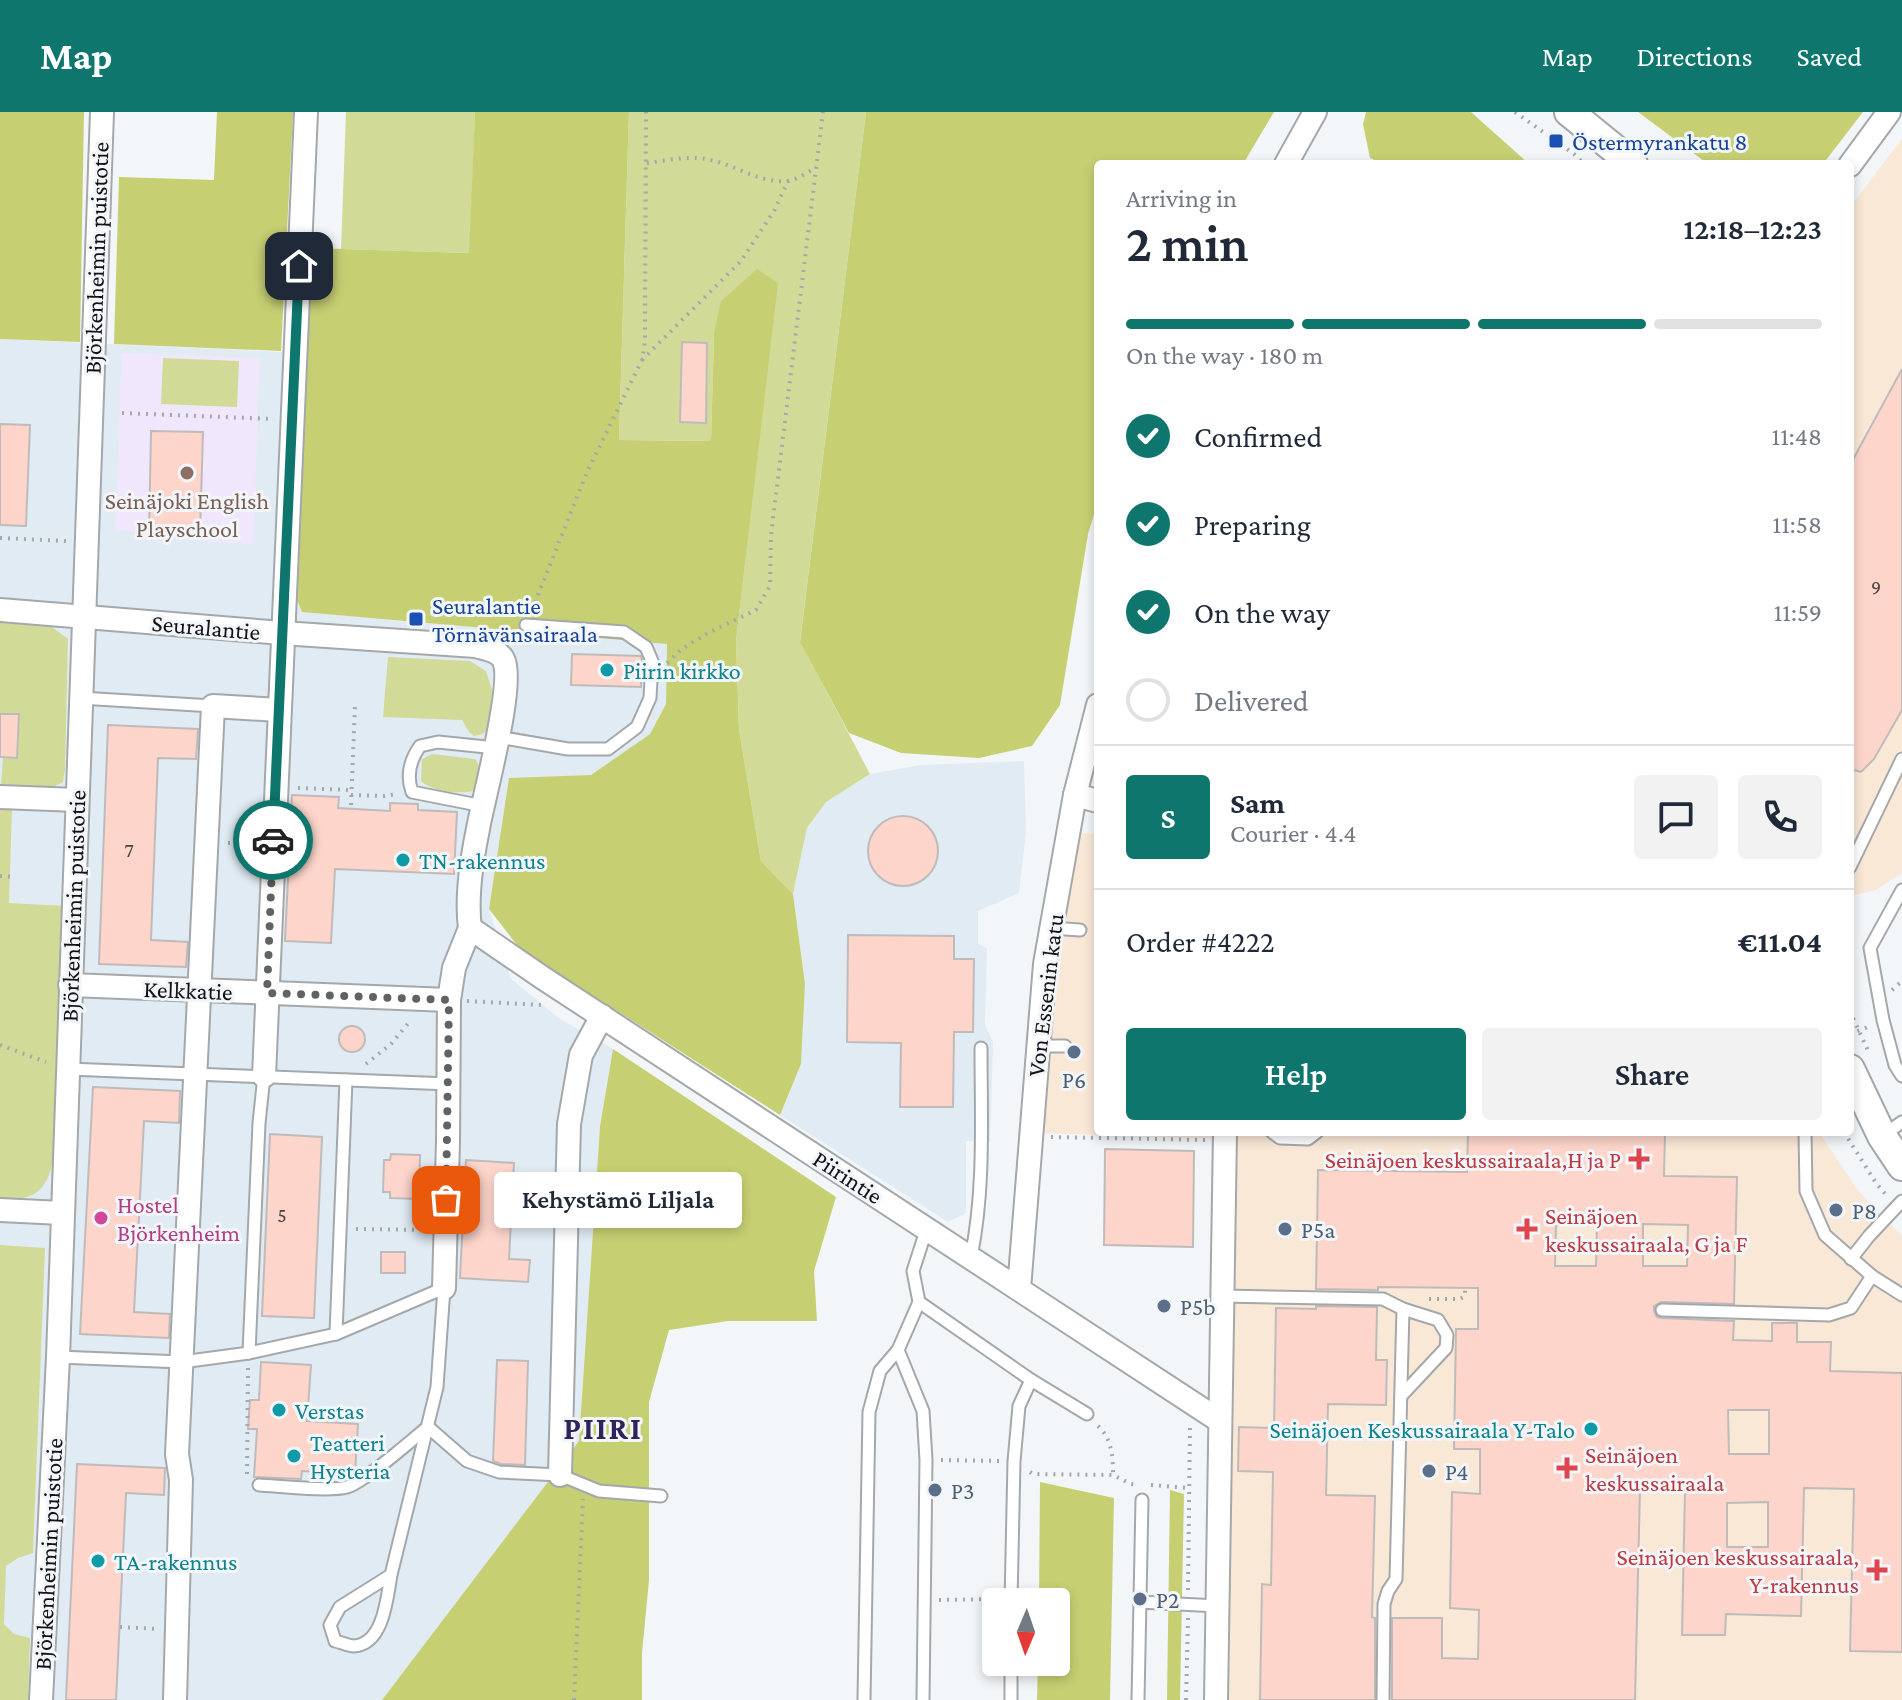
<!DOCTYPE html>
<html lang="en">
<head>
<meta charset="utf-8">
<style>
  body { margin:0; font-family:"Crimson Pro",serif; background:#f2f2f3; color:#1f2937; height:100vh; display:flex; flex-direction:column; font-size:30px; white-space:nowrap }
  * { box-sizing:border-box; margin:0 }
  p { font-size:26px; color:#747a83 }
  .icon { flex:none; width:44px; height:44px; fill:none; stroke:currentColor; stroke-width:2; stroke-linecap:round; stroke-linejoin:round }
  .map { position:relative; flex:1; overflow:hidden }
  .panel { position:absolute; left:1094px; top:48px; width:760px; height:976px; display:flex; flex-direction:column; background:#fff; border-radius:8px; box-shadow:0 4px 12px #0003 }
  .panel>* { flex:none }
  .needle { width:52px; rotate:182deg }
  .tools { position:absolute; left:982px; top:1476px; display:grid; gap:16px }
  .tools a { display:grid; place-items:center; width:88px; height:88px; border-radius:8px; background:#fff; box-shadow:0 4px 12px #0003; font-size:40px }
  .pin { position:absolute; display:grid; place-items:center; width:68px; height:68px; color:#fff; margin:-34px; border-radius:16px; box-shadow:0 4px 12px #0006 }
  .courier { position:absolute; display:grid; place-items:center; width:80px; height:80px; margin:-40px; border:6px solid #0f766e; border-radius:50%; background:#fff; color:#222; box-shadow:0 2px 10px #0007 }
  .bubble { position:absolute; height:56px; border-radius:8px; background:#fff; box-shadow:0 4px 12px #0003; font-size:26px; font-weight:600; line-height:56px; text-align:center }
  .overview em { font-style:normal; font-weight:600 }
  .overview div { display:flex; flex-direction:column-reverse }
  .overview { display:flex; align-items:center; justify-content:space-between; height:136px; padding:0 32px }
  h1 { font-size:52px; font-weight:600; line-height:60px }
  .bar { display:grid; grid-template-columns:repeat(4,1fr); gap:12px 8px; align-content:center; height:96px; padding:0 32px }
  .bar i { height:10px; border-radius:6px; background:#e0e1e3 }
  .bar .active { background:#0f766e }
  .bar p { grid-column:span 4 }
  .line { display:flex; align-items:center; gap:20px; padding:0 32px; border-top:2px solid #e0e1e3 }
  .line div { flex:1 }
  .round { display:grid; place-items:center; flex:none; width:84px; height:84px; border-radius:8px; background:#f2f2f3 }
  ol { padding:0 32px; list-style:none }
  li { display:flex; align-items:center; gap:24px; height:88px }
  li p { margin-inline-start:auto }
  li .icon { padding:8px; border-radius:50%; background:#0f766e; color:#fff; stroke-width:4 }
  li:last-child { color:#747a83 }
  li i { width:44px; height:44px; border:4px solid #e0e1e3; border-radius:50% }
  .button { display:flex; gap:16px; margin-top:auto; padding:16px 32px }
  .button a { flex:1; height:92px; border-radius:8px; background:#0f766e; color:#fff; font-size:32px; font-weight:600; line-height:92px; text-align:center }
  .button a+a { background:#f2f2f3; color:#1f2937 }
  header { display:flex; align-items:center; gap:48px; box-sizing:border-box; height:112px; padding:0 40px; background:#0f766e; color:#fff }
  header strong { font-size:38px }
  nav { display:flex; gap:44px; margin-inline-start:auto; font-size:28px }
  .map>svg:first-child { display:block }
  .built { fill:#e1ebf3 }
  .education { fill:#f0e7fc }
  .medical { fill:#f9e8d6 }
  .green { fill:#d2da97 }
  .forest { fill:#c7cf73 }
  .building { fill:#fdd5cb; stroke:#bfbbba; stroke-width:2; fill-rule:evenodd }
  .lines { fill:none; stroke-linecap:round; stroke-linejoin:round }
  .service-casing { stroke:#a4a8aa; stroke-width:15 }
  .minor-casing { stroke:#a4a8aa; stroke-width:26 }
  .tertiary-casing { stroke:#a4a8aa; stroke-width:32 }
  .path { stroke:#a5a8ab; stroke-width:4; stroke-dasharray:2 6; stroke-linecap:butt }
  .service { stroke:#fff; stroke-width:11 }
  .minor { stroke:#fff; stroke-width:22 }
  .tertiary { stroke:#fff; stroke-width:28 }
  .done { stroke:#606264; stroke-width:8; stroke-dasharray:0 14.4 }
  .route { stroke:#0f766e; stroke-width:10 }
  .transit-dot { fill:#1a4fb4; stroke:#f2f6f9; stroke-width:3 }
  .education-dot { fill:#8d6e63; stroke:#f2f6f9; stroke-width:3 }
  .culture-dot { fill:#0f9aa8; stroke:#f2f6f9; stroke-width:3 }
  .service-dot { fill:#5c6f8a; stroke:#f2f6f9; stroke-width:3 }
  .health-dot { fill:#e0444e; stroke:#f2f6f9; stroke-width:3 }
  .hotel-dot { fill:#d1479c; stroke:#f2f6f9; stroke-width:3 }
  .labels { text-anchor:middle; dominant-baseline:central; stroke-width:6; stroke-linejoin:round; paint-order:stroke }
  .number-label { font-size:20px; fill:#4c4341 }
  .transit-label { font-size:24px; fill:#164399; stroke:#f2f6f9; text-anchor:start }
  .street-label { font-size:24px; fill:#111213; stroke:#f2f6f9 }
  .education-label { font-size:24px; fill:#785e54; stroke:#f2f6f9 }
  .culture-label { font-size:24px; fill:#0d838f; stroke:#f2f6f9; text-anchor:start }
  .service-label { font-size:24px; fill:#4e5e75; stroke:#f2f6f9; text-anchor:start }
  .health-label { font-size:24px; fill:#be3a42; stroke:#f2f6f9; text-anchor:end }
  .hotel-label { font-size:24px; fill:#b23c85; stroke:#f2f6f9; text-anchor:start }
  .district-label { font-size:32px; font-weight:bold; letter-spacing:2px; fill:#30225d; stroke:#f2f6f9 }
</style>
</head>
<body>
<header>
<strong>Map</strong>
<nav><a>Map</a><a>Directions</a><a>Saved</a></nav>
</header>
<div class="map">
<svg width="1902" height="1588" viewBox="0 0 1902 1588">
  <rect width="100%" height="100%" fill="#f2f6f9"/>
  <g class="built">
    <path d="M0 227 305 241 297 488 302 500 667 532 666 592 650 622 591 663 509 667 489 797 511 867 560 907 613 937 600 1014 579 1329 382 1588H0Z"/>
    <path d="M1024 649 1026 721 1019 781 978 799V832L987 836 985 913 993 930 990 1030 966 1029V1101L948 1110 780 1003 801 952 805 872 793 782 807 716 826 690 870 662 921 653Z"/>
  </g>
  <path class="education" d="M122 241 260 246 253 432 200 429V422L115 419Z"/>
  <g class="medical">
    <path d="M1902 27V761L1876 778 1850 784V95Z"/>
    <path d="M1081 721 1098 722V1020H1819L1859 1080 1902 1124V1588H1229L1234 1027 1037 1021 1053 864Z"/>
  </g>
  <g class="green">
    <path d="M346 0H475L470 141 341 137Z"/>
    <path d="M629 0H866L800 529 870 662 826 690 807 716 793 782 761 749 739 617 736 529 759 328 714 221 711 329 619 328Z"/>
    <path d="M163 246 239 249 237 295 161 292Z"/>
    <path d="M0 509 22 510 52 515 68 527 65 658 63 670 51 676 1 673 3 645 16 646 18 602H0Z"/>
    <path d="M388 545 470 549 486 559 492 578 489 615C485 621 482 623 474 624L469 620 462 608 383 605Z"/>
    <path d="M432 642 475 647 480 655 477 678C462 683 433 680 421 669L422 647Z"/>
    <path d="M0 696H12L9 791 65 794 53 1047C47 1081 33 1088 0 1088Z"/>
    <path d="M0 1133 45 1136 33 1441 18 1446 6 1454 4 1512 14 1522 30 1526 28 1588H0Z"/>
  </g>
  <g class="forest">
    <path d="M0 0H84L80 230 0 227Z"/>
    <path d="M217 0H293L281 239 114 232 119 65 214 68Z"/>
    <path d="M475 0H629L619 328 711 329 714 221 721 189 757 157 778 171 736 529 739 617 761 749 793 782 805 872 801 952 780 1003 520 837 489 797 509 666 591 663 650 622 666 592 667 532 302 500 297 488 305 241 311 136 469 141Z"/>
    <path d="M866 0H1274L1243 52H1098V389L1088 422 1060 593 1032 634 979 646 901 641 849 621 800 530Z"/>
    <path d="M1366 0H1471L1529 52H1383L1370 46 1363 12Z"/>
    <path d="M1638 0H1863L1823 52H1708Z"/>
    <path d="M613 937 836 1085 814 1159 817 1209H728L669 1218 649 1290V1468L642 1541V1588H382L579 1329 600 1014Z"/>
    <path d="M1040 1370 1114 1386 1110 1588H1037L1038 1550H1056V1490H1039Z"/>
    <path d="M1170 1378 1184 1382 1180 1588H1167Z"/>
  </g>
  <g class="building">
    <path d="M682 230 707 231 706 311 680 310Z"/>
    <path d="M1902 257V598L1874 647 1861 660 1850 657V353Z"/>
    <path d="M0 312 30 313 26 414 0 413Z"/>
    <path d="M151 319 203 320 200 422 149 421Z"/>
    <path d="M572 542 641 544 642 548 641 575 571 573Z"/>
    <path d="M0 602H19L17 646 0 645Z"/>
    <path d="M108 613 198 617 196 647 158 646 151 828 188 830 186 855 99 852Z"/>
    <path d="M292 683 339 685 338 696 390 699V691L418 692V698L457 700 454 762 335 757 331 831 285 829Z"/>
    <circle cx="903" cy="739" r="35"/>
    <path d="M848 823 954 824V847H974L973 920H954L953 995H900L901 931 847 930Z"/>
    <circle cx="352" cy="927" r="13"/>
    <path d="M93 975 180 979 179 1011 144 1009 134 1200 170 1202 169 1226 80 1222Z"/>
    <path d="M1468 1020H1665L1664 1064 1737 1065 1734 1192 1661 1190 1654 1194V1199L1657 1205 1662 1206 1734 1209 1733 1228 1772 1229V1211H1797V1230H1831L1830 1259 1902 1261V1540L1850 1539 1854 1377 1804 1376 1801 1504 1726 1502 1725 1523H1682L1685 1378 1640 1377 1635 1588H1392V1506H1442V1546L1478 1547 1479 1498 1450 1496 1452 1380 1480 1382V1337H1454L1456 1217H1478V1176L1378 1175V1178L1316 1177 1318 1058 1467 1060ZM1643 1112 1688 1113 1687 1154H1643ZM1556 1113 1597 1114 1596 1154H1555ZM1728 1298H1769V1342H1729ZM1768 1390V1435H1727V1391Z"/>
    <path d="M270 1022 322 1025 314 1206 262 1204Z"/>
    <path d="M1105 1037 1194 1039 1193 1135 1104 1133Z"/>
    <path d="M391 1042 420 1043 419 1087 390 1086V1080H383L384 1048H390Z"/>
    <path d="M466 1048 514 1051 509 1147 530 1148 528 1170 460 1166Z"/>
    <rect x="381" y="1140" width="24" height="21"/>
    <path d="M1316 1194 1377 1195 1376 1248H1387L1386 1293 1328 1292 1326 1383 1375 1384 1372 1505 1375 1506V1588H1260L1262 1472 1271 1473 1273 1360 1238 1359 1239 1315 1274 1316 1276 1196 1316 1197Z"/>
    <path d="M497 1248 528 1249 525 1353 501 1352 493 1349Z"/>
    <path d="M261 1250 311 1253 307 1309 358 1312 355 1361 353 1362 302 1359 301 1367 254 1365 257 1317H248L250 1288H259Z"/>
    <path d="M77 1352 165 1356 164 1383 126 1381 116 1588H66Z"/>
  </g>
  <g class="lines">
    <defs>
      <g id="service">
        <path d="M80 586 213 594"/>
        <path d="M498 625 568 637H608L637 615 650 586 652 549 646 535 624 520 526 513"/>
        <path d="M483 694 412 680C406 663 410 648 420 634L438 630 496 636"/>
        <path d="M1850 755 1902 647"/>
        <path d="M1902 778 1870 836 1883 908 1895 953 1902 964"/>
        <path d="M1051 816 1080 818"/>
        <path d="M1038 934H1065"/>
        <path d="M68 957 449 972"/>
        <path d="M1272 1020 1280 1026 1308 1027 1317 1020"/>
        <path d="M1805 1020 1806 1079 1825 1123 1872 1164 1902 1183"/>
        <path d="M1882 1024 1902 1010"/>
        <path d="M971 1145C985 1077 981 1006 981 936"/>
        <path d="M1851 1147 1869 1124 1902 1089"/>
        <path d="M1222 1184 1383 1187 1403 1197 1396 1467 1388 1479 1384 1492 1383 1588"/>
        <path d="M919 1190 1031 1268 1087 1302"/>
        <path d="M1662 1198 1829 1203 1851 1196 1872 1164"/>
        <path d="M336 1222 346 968"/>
        <path d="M249 1241 259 1011 264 964"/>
        <path d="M58 1245 182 1250 249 1241 336 1222 444 1176 437 1275 391 1463 340 1495 330 1513 335 1529C340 1530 349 1534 354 1534 384 1532 387 1485 391 1463"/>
        <path d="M1401 1284 1446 1236 1447 1223 1438 1208 1403 1197"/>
        <path d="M428 1315 467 1349 499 1360 560 1363 599 1379 661 1384"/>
        <path d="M259 1373C279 1374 329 1380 347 1375 367 1368 409 1330 428 1315"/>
        <path d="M1011 1490 1014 1349 1019 1294 1031 1268"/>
        <path d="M1139 1490 1218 1494"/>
        <path d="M864 1588 869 1300 880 1259 898 1238"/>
        <path d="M923 1588 926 1348 923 1299 898 1238 919 1190 913 1159 923 1128 930 1118"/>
        <path d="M1011 1588V1550"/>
        <path d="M1138 1588 1142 1388"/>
      </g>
      <g id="minor">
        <path d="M1286 52 1315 0"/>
        <path d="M1850 53 1889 0"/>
        <path d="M0 498 282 521 476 534C485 537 498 538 503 547 516 569 483 687 478 717 472 746 466 787 470 816L543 866 1220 1309"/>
        <path d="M1075 683 1098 689"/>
        <path d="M0 685 77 688"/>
        <path d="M70 873 449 888"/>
        <path d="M264 964 306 0"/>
        <path d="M0 1098 62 1101"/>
        <path d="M444 1176 448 1029 449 888 454 856 470 816"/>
        <path d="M1019 1177 1045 852 1075 683 1098 593"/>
        <path d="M560 1363 569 1012 581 943 602 904"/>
        <path d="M41 1588 58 1245 102 0"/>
        <path d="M175 1588 181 1368 177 1342 213 594 279 598"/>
        <path d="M1216 1588 1225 1020"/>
      </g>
      <g id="tertiary">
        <path d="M1569 0 1633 52"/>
        <path d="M1850 957 1882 1024 1902 1054"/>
      </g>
    </defs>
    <use href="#service" class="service-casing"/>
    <use href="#minor" class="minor-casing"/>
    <use href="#tertiary" class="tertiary-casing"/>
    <g class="path">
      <path d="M1515 0 1574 42 1584 52"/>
      <path d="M647 51C663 49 681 45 697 46 728 47 756 72 788 69 798 67 807 61 816 55"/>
      <path d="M642 248 741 149 774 99 788 69"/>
      <path d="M122 301 274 307"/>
      <path d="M0 426 66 429"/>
      <path d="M532 498 587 360 642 248 645 229 646 0"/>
      <path d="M667 551 682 537 708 521 756 498 770 474 771 423 823 0"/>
      <path d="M298 676 351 678"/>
      <path d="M351 683 384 684 397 682"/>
      <path d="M351 693 355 593"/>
      <path d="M228 731H255"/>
      <path d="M0 764 13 765"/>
      <path d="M1892 878 1902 869"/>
      <path d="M467 889 542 893"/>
      <path d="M1850 899 1869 941"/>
      <path d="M1850 922 1870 914"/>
      <path d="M0 933 46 950"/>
      <path d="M366 952 391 932 411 908"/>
      <path d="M1844 1020 1876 1071 1887 1084"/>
      <path d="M1051 1025 1206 1028"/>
      <path d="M356 1117 427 1118"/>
      <path d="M1429 1187H1460L1465 1184V1176"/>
      <path d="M1098 1314C1112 1327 1113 1345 1113 1363"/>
      <path d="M941 1348 1000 1349"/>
      <path d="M1030 1360 1033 1362 1113 1363 1131 1372 1138 1373"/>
      <path d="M247 1362 248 1255"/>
      <path d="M1151 1373 1189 1376"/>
      <path d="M1188 1478 1190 1314"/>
      <path d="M939 1488 995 1487"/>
      <path d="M120 1515 158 1517"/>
      <path d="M574 1588 583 1387"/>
      <path d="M1186 1588 1188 1506"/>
    </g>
    <use href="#service" class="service"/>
    <use href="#minor" class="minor"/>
    <use href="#tertiary" class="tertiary"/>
  </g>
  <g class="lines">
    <path class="done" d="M273 728 267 881 449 888 446 1088"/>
    <path class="route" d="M273 728 299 154"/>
  </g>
  <g class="transit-dot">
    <rect x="1548" y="21" width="16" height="16" rx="4"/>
    <rect x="408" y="499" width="16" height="16" rx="4"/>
  </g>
  <circle class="education-dot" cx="187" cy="361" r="8"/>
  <g class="culture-dot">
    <circle cx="607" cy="558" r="8"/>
    <circle cx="403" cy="748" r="8"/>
    <circle cx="279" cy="1298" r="8"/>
    <circle cx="1591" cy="1317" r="8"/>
    <circle cx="294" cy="1344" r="8"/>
    <circle cx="98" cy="1449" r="8"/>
  </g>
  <g class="service-dot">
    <circle cx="1074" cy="940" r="8"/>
    <circle cx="1836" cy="1098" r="8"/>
    <circle cx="1285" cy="1117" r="8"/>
    <circle cx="1164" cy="1194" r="8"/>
    <circle cx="1429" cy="1359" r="8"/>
    <circle cx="935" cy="1378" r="8"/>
    <circle cx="1140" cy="1487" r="8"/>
  </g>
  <g class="health-dot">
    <path d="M1635 1035h8v8h8v8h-8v8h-8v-8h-8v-8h8z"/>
    <path d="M1523 1105h8v8h8v8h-8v8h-8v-8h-8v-8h8z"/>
    <path d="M1563 1344h8v8h8v8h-8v8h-8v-8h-8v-8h8z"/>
    <path d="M1873 1446h8v8h8v8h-8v8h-8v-8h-8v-8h8z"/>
  </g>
  <circle class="hotel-dot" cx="101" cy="1106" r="8"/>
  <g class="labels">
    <g class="number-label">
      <text x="1876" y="475">9</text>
      <text x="129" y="738">7</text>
      <text x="282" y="1103">5</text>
    </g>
    <g class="transit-label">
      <text x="1572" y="29">Östermyrankatu 8</text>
      <text x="432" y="493">Seuralantie<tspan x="432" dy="28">Törnävänsairaala</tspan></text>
    </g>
    <g class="street-label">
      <text transform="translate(96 146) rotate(-88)">Björkenheimin puistotie</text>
      <text transform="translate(206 515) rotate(5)">Seuralantie</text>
      <text transform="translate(73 794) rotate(-88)">Björkenheimin puistotie</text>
      <text transform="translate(188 878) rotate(2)">Kelkkatie</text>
      <text transform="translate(1045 883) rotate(-83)">Von Essenin katu</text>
      <text transform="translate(848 1065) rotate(33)">Piirintie</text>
      <text transform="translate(48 1442) rotate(-87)">Björkenheimin puistotie</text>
    </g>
    <g class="education-label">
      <text x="187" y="388">Seinäjoki English<tspan x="187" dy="28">Playschool</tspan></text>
    </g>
    <g class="culture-label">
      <text x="623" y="558">Piirin kirkko</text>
      <text x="419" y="748">TN-rakennus</text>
      <text x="295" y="1298">Verstas</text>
      <text x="1575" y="1317" text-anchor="end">Seinäjoen Keskussairaala Y-Talo</text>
      <text x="310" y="1330">Teatteri<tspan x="310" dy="28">Hysteria</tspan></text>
      <text x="114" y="1449">TA-rakennus</text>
    </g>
    <g class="service-label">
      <text x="1074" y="967" text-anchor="middle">P6</text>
      <text x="1852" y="1098">P8</text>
      <text x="1301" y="1117">P5a</text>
      <text x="1180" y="1194">P5b</text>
      <text x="1445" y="1359">P4</text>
      <text x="951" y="1378">P3</text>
      <text x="1156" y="1487">P2</text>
    </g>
    <g class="health-label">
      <text x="1621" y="1047">Seinäjoen keskussairaala,H ja P</text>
      <text x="1545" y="1103" text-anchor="start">Seinäjoen<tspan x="1545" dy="28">keskussairaala, G ja F</tspan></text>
      <text x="1585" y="1342" text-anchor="start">Seinäjoen<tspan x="1585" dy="28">keskussairaala</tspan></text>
      <text x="1859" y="1444">Seinäjoen keskussairaala,<tspan x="1859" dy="28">Y-rakennus</tspan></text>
    </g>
    <g class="hotel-label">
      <text x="117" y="1092">Hostel<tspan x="117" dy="28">Björkenheim</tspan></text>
    </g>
    <g class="district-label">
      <text x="603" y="1316">PIIRI</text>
    </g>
  </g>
</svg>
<div class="tools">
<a><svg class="needle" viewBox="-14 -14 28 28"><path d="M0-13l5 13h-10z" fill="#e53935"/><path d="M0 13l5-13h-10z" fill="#747a83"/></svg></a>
</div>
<div class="pin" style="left:446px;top:1088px;background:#ea580c"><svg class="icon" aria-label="bag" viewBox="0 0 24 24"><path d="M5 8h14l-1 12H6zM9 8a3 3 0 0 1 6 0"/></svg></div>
<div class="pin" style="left:299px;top:154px;background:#1f2937"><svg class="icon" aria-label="home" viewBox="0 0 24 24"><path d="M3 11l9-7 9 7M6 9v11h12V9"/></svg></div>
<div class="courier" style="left:273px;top:728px"><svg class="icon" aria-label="car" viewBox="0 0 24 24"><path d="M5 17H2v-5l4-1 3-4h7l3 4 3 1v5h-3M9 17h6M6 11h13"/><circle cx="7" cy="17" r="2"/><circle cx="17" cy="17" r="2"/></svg></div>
<div class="bubble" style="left:494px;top:1060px;width:248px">Kehystämö Liljala</div>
<section class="panel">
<div class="overview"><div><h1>2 min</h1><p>Arriving in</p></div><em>12:18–12:23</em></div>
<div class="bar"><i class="active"></i><i class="active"></i><i class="active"></i><i></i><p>On the way · 180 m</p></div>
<ol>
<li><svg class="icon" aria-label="check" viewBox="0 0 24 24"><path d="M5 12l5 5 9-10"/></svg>Confirmed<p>11:48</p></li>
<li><svg class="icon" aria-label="check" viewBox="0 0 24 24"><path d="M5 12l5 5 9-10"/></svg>Preparing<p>11:58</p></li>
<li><svg class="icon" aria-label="check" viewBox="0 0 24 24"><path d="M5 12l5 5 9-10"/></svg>On the way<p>11:59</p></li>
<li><i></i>Delivered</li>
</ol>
<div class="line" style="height:144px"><b class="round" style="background:#0f766e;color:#fff">S</b><div><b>Sam</b><p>Courier · 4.4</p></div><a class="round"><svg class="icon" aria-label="chat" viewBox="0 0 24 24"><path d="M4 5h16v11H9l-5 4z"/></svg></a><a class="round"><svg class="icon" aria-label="phone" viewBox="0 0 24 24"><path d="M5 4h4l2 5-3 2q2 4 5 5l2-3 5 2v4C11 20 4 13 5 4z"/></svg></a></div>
<div class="line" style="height:104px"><div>Order #4222</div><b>€11.04</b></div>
<div class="button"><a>Help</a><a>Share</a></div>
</section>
</div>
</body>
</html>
